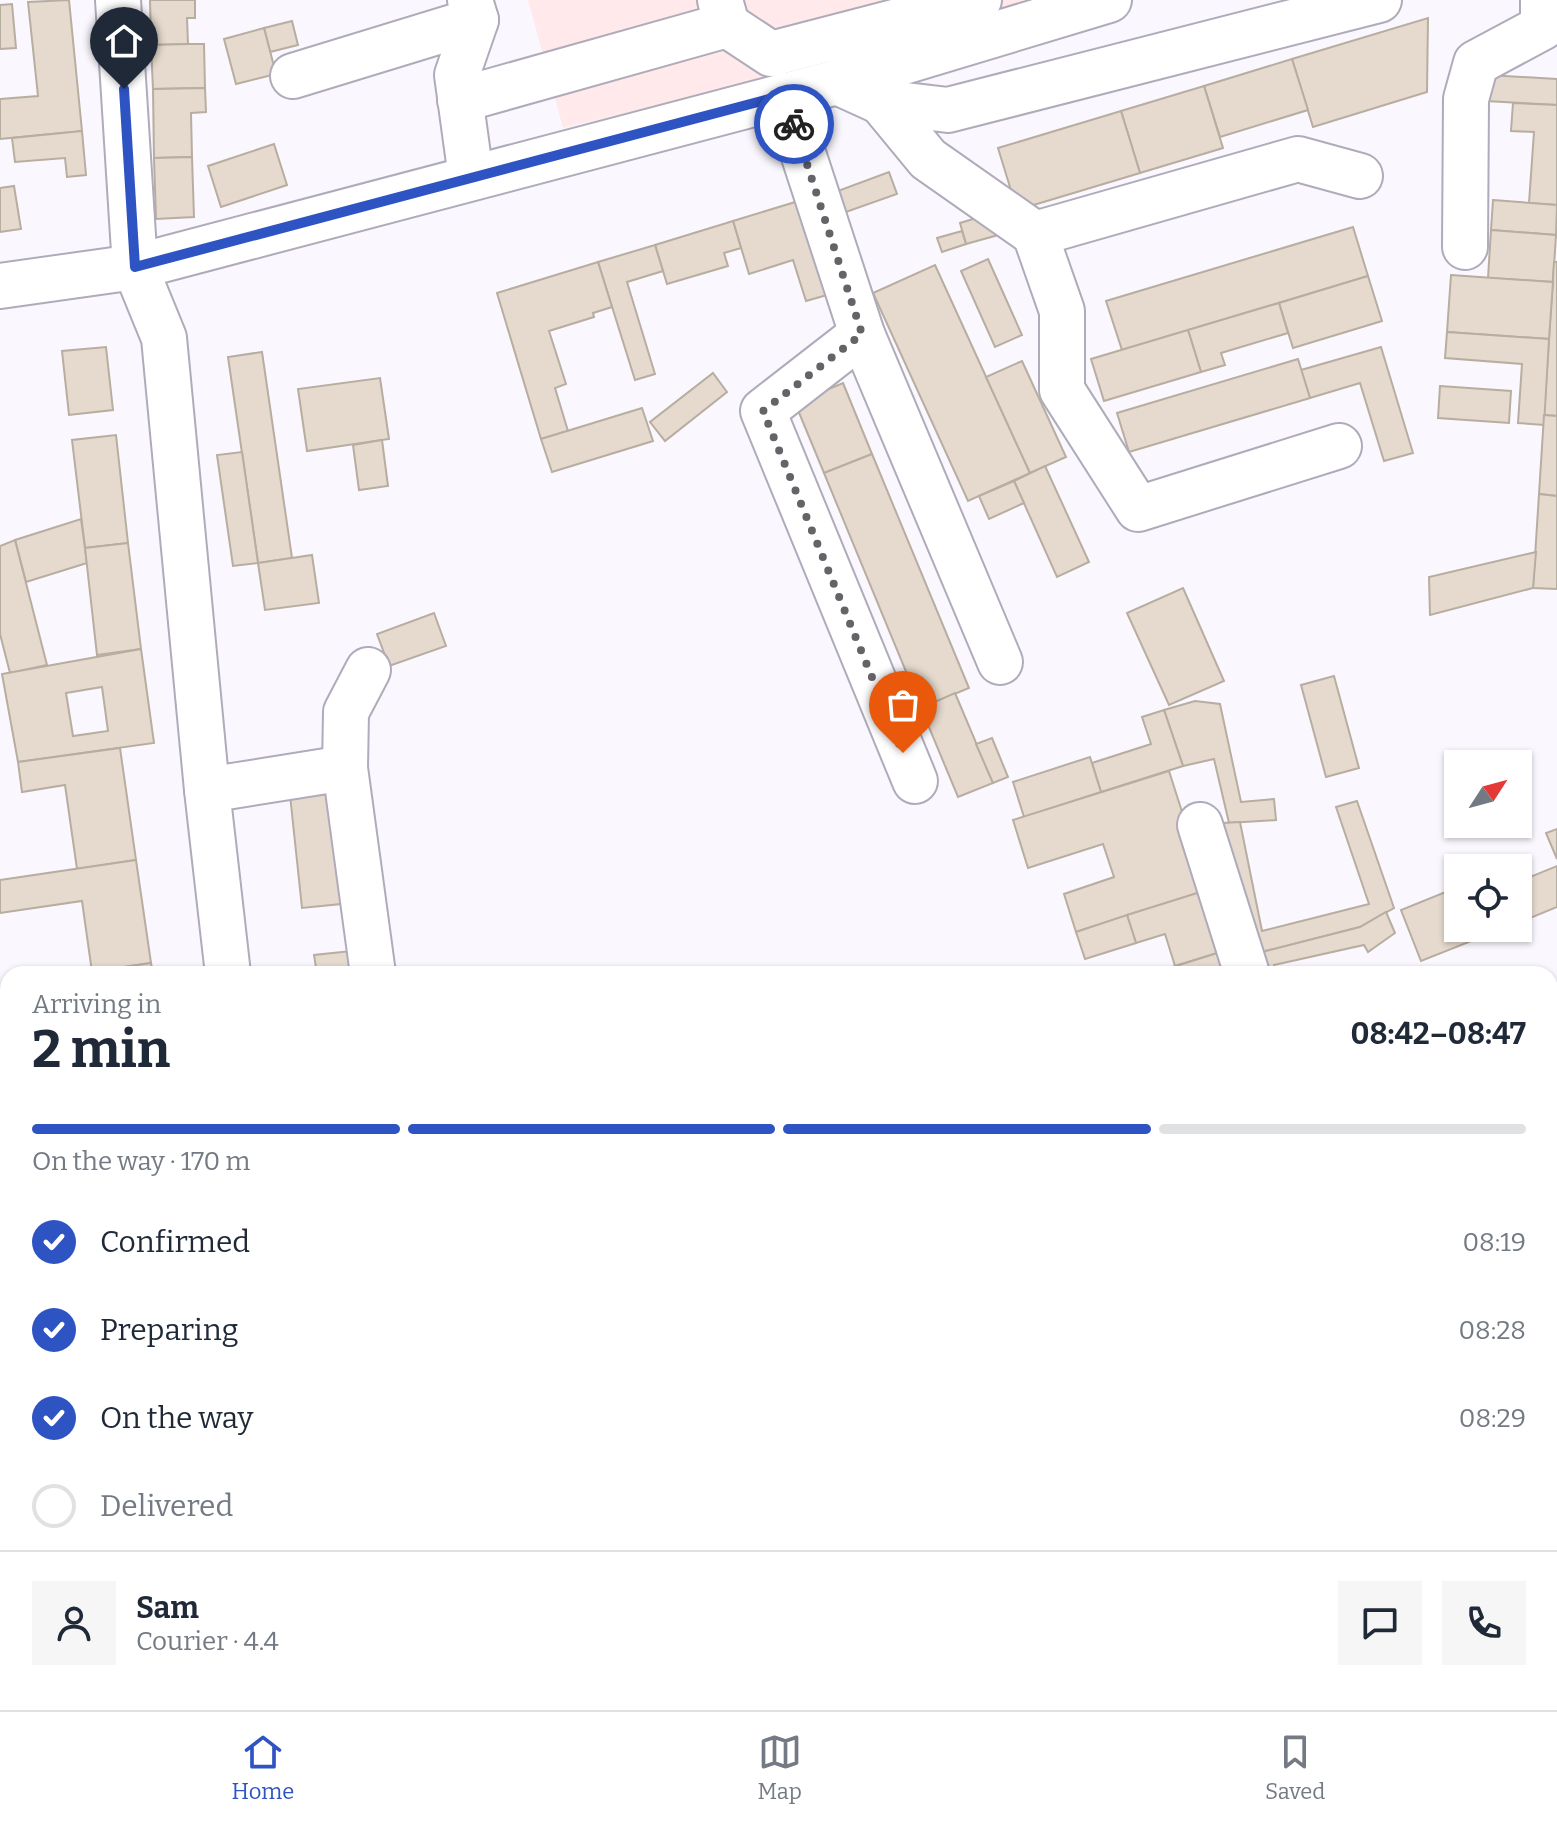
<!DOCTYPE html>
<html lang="en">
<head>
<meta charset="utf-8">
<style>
  body { margin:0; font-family:Bitter,serif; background:#f6f6f7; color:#1f2937; height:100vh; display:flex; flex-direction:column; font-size:30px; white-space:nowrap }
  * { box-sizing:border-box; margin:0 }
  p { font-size:26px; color:#747a83 }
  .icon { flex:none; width:44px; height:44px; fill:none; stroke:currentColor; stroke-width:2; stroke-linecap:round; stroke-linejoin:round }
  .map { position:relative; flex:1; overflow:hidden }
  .side { position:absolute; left:0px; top:966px; width:1558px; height:744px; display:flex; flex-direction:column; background:#fff; border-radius:24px 24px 0 0; box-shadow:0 2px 6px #0004 }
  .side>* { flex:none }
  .needle { width:52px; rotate:54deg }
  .tools { position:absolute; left:1444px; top:750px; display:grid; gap:16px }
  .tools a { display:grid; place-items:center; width:88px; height:88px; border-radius:0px; background:#fff; box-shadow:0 2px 6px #0004; font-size:40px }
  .pin { position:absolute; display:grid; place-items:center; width:68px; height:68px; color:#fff; margin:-82px -34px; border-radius:50% 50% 50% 0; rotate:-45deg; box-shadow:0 0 8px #0007 }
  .pin .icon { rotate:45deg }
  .courier { position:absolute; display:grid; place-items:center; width:80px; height:80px; margin:-40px; border:6px solid #2e53c3; border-radius:50%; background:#fff; color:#222; box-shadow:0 2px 10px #0007 }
  .summary em { font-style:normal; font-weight:700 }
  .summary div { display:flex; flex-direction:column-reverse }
  .summary { display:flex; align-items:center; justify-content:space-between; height:136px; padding:0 32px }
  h1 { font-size:52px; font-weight:700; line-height:60px }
  .bar { display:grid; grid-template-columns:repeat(4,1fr); gap:12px 8px; align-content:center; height:96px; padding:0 32px }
  .bar i { height:10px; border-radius:6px; background:#e0e1e3 }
  .bar .current { background:#2e53c3 }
  .bar p { grid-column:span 4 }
  .line { display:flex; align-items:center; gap:20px; padding:0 32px; border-top:2px solid #e0e1e3 }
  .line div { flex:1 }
  .round { display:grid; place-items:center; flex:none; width:84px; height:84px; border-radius:0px; background:#f6f6f7 }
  ol { padding:0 32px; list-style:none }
  li { display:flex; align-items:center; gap:24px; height:88px }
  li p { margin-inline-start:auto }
  li .icon { padding:8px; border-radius:50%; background:#2e53c3; color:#fff; stroke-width:4 }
  li:last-child { color:#747a83 }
  li i { width:44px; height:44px; border:4px solid #e0e1e3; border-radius:50% }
  .tab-bar { display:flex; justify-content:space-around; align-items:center; height:112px; border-top:2px solid #e0e1e3; background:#fff; font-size:22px; color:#747a83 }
  .tab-bar a { display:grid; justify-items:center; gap:4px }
  .tab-bar .current { color:#2e53c3 }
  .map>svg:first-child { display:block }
  .industrial { fill:#ffe9ea }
  .building { fill:#e5dacd; stroke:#b7ada0; stroke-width:2; fill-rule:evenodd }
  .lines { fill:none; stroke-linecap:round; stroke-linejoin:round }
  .minor-casing { stroke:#b0abba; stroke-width:48 }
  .major-casing { stroke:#b0abba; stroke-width:48 }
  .minor { stroke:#fff; stroke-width:44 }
  .major { stroke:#fff; stroke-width:44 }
  .done { stroke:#656368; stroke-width:8; stroke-dasharray:0 14.4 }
  .route { stroke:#2e53c3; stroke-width:10 }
</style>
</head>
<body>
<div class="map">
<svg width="1557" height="1710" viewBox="0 0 1557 1710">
  <rect width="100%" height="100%" fill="#faf8fe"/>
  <path class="industrial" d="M528 0H1093L563 128Z"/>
  <g class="building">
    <path d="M69 0 82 131 0 139V99L38 96 28 2Z"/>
    <path d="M150 0H195V18H187L188 44 151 45Z"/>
    <path d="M12 4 16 48 0 49V5Z"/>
    <path d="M1428 18 1427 92 1313 127 1292 59Z"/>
    <path d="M292 21 298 45 270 52 264 28Z"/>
    <path d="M264 28 276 74 236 84 224 39Z"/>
    <path d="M188 44H204L205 88 153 89 151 45Z"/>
    <path d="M1292 59 1308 110 1220 137 1204 86Z"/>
    <path d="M1488 75 1557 79V105L1486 101Z"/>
    <path d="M1204 86 1223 148 1140 173 1121 111Z"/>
    <path d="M205 88 206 112 191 113 192 157 154 158 153 89Z"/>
    <path d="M1513 103 1557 105V205L1529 203 1534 132 1511 131Z"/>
    <path d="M1121 111 1140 173 1017 210 998 148Z"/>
    <path d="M82 131 86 175 67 177 65 158 15 162 12 138Z"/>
    <path d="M274 144 287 185 221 207 208 166Z"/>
    <path d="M192 157 194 217 156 219 154 158Z"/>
    <path d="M889 172 897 194 843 213 835 192Z"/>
    <path d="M14 186 21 229 0 232V188Z"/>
    <path d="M805 199 834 293 806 301 793 260 749 274 733 221Z"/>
    <path d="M1493 200 1557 205 1556 235 1491 230Z"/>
    <path d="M996 212 1002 234 966 244 960 223Z"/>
    <path d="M733 221 741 248 724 253 728 266 667 284 655 245Z"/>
    <path d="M1353 227 1368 276 1122 350 1106 301Z"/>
    <path d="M1491 230 1556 235 1553 282 1488 278Z"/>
    <path d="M962 231 966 244 942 252 937 238Z"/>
    <path d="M655 245 663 271 627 282 655 374 635 380 598 262Z"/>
    <path d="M988 259 1022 335 995 347 961 271Z"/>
    <path d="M598 262 612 307 593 313 594 317 549 331 566 384 555 388 568 431 541 439 497 293Z"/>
    <path d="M1554 262H1557V416L1544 415Z"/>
    <path d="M935 265 1030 473 968 501 873 293Z"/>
    <path d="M1451 275 1553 282 1549 339 1447 332Z"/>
    <path d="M1368 276 1382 321 1293 348 1279 303Z"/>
    <path d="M1279 303 1288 333 1221 353 1225 365 1201 372 1188 330Z"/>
    <path d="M1188 330 1201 372 1104 401 1091 359Z"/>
    <path d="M1447 332 1549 339 1544 425 1518 423 1522 364 1445 358Z"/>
    <path d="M106 347 113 410 69 415 62 351Z"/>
    <path d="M1381 347 1413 453 1384 461 1360 383 1310 398 1301 370Z"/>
    <path d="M262 352 292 558 258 563 228 357Z"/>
    <path d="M1298 359 1310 398 1129 452 1117 413Z"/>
    <path d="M1022 361 1066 457 1030 473 986 377Z"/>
    <path d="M713 373 727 392 665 441 650 422Z"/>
    <path d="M380 378 389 439 307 451 298 389Z"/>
    <path d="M843 383 872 454 824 473 795 403Z"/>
    <path d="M1440 386 1511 391 1509 423 1438 418Z"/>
    <path d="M642 408 653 441 552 472 541 439Z"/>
    <path d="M1544 415 1557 416V496L1539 494Z"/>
    <path d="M116 435 128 543 85 548 72 440Z"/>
    <path d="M382 440 388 486 359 490 353 445Z"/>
    <path d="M242 452 258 563 233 566 217 455Z"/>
    <path d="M872 454 969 688 921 708 824 473Z"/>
    <path d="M1045 466 1089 562 1057 577 1014 481Z"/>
    <path d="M1014 481 1024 503 989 519 979 496Z"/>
    <path d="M1539 494 1557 496V589L1533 588Z"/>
    <path d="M81 519 87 563 26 582 15 540Z"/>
    <path d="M15 540 47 665 10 673 0 634V546Z"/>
    <path d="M128 543 141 649 97 655 85 548Z"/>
    <path d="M1536 552 1533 588 1430 615 1429 577Z"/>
    <path d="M312 555 319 603 265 610 258 563Z"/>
    <path d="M1183 588 1224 681 1169 705 1127 613Z"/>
    <path d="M434 613 446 646 389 666 377 634Z"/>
    <path d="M141 649 154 743 18 762 2 674ZM102 687 108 731 73 736 66 693Z"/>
    <path d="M1334 676 1359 768 1326 777 1301 685Z"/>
    <path d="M955 693 993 783 958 797 921 708Z"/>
    <path d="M1195 701 1220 704 1241 802 1274 799 1276 820 1229 823 1214 759 1183 766 1164 710Z"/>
    <path d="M1164 710 1183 766 1101 792 1092 763 1151 744 1142 717Z"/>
    <path d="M992 738 1008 777 993 783 976 744Z"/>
    <path d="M120 748 136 860 77 869 65 785 22 792 18 762Z"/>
    <path d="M1090 757 1101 792 1024 817 1013 782Z"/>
    <path d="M1169 771 1207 890 1076 932 1064 894 1114 877 1103 844 1028 868 1013 820Z"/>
    <path d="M328 791 341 904 302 908 290 795Z"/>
    <path d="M1357 801 1394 908 1360 927 1250 955 1223 823 1240 822 1262 931 1369 904 1336 807Z"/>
    <path d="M1557 829V859L1546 833Z"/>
    <path d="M136 860 151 963 92 972 82 901 0 913V880Z"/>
    <path d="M1557 866V907L1518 923V882Z"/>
    <path d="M1458 887V928H1487L1489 934 1421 961 1401 910Z"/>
    <path d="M1207 890 1227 950 1175 966 1165 934 1136 943 1127 915Z"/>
    <path d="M1386 912 1395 933 1368 952 1364 945 1274 965 1276 974H1256L1250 955 1360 927Z"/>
    <path d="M1127 915 1136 943 1085 959 1076 932Z"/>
    <path d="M1227 950 1234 974H1161L1160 971Z"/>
    <path d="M351 951 353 974H317L314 955Z"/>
    <path d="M151 963 153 974H104L103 970Z"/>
    <path d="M1550 1132 1557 1148V1166L1550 1169Z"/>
    <path d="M8 1171V1201L0 1202V1172Z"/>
    <path d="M8 1201V1227L0 1228V1202Z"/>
    <path d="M1557 1294V1354L1550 1356V1296Z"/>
    <path d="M1557 1440V1492L1550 1470V1442Z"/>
    <path d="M1550 1470 1557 1492V1567L1550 1545Z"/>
    <path d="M3 1584 8 1602V1616L0 1619V1585Z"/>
    <path d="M1557 1621V1653L1550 1655V1623Z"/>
    <path d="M1550 1659 1557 1686V1710H1527L1525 1702H1550Z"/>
    <path d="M241 1702H248L247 1710H208Z"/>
    <path d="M313 1702H448L450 1710H312Z"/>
    <path d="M448 1702H550L552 1710H450Z"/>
    <path d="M550 1702H634L636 1710H552Z"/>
    <path d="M725 1702H958L923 1710H727Z"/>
    <path d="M972 1702H1009L1011 1708 1028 1702H1129L1130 1706 1119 1710H975Z"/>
    <path d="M1301 1702H1325L1327 1710H1276Z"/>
    <path d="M1325 1702H1449L1451 1710H1327Z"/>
  </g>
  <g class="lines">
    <defs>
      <g id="minor">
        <path d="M118 0 135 267 164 338 207 790 228 974"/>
        <path d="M470 0 476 20 457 75 471 177"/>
        <path d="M727 25 771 54 979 0"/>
        <path d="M293 76 476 20"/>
        <path d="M837 82 881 102 948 110 1379 0"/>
        <path d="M784 95 862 334 1000 662"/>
        <path d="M460 100 727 25 720 0"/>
        <path d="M881 102 928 159 1035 234 1298 159 1360 176"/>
        <path d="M1035 234 1062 311V390L1138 509 1339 446"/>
        <path d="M1465 247 1466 99 1476 63 1543 27V0"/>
        <path d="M0 286 135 267 837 82 1109 0"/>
        <path d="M862 334 763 411 915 781"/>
        <path d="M368 670 346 712 345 768 373 974"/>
        <path d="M207 790 345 768"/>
        <path d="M1200 825 1247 974"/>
        <path d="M1550 1606 1557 1604"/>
        <path d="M670 1702 671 1710"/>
        <path d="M266 1710 267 1702"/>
        <path d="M1219 1710 1245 1702"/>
      </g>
      <g id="major">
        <path d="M1550 1226 1557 1223"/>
        <path d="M21 1710 46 1702"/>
      </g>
    </defs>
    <use href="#minor" class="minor-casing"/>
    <use href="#major" class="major-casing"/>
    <use href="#minor" class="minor"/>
    <use href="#major" class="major"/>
  </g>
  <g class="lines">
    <path class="done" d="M794 124 862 334 763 411 903 753"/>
    <path class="route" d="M124 89 135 267 784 95 794 124"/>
  </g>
</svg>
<div class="tools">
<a><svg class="needle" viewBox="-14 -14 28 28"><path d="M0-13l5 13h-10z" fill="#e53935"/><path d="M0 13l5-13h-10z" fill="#747a83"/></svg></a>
<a><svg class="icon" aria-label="locate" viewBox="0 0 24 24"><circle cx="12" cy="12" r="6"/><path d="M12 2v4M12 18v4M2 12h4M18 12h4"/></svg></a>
</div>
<div class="pin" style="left:903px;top:753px;background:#ea580c"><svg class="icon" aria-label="bag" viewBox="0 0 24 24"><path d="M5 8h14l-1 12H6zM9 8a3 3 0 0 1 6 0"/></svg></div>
<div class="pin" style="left:124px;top:89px;background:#1f2937"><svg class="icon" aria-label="home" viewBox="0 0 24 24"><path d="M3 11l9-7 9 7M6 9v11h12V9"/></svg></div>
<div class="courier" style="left:794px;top:124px"><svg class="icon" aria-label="bike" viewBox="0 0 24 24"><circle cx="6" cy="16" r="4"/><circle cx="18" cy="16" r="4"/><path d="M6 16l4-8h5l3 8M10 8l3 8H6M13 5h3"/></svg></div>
<section class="side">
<div class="summary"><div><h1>2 min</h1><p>Arriving in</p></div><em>08:42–08:47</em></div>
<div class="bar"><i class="current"></i><i class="current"></i><i class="current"></i><i></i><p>On the way · 170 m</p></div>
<ol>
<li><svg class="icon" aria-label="check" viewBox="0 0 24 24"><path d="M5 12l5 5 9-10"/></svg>Confirmed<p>08:19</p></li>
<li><svg class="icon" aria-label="check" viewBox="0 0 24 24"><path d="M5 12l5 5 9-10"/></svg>Preparing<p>08:28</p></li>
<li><svg class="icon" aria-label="check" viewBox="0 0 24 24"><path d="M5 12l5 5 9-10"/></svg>On the way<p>08:29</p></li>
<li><i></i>Delivered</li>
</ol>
<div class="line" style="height:144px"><a class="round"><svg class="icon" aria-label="person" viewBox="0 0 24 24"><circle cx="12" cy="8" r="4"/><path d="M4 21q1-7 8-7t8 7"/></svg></a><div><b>Sam</b><p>Courier · 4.4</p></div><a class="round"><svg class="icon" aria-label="chat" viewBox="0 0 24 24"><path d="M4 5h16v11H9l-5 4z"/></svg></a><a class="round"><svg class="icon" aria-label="phone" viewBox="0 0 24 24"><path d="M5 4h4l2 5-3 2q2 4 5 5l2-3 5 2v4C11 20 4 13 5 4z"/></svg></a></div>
</section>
</div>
<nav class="tab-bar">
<a class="current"><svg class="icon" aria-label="home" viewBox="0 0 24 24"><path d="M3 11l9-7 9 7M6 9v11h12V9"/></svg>Home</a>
<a><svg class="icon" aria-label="map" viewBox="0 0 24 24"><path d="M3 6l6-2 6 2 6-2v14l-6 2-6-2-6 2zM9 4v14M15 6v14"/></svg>Map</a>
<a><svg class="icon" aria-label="saved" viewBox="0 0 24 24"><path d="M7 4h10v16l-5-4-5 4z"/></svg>Saved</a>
</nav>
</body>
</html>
